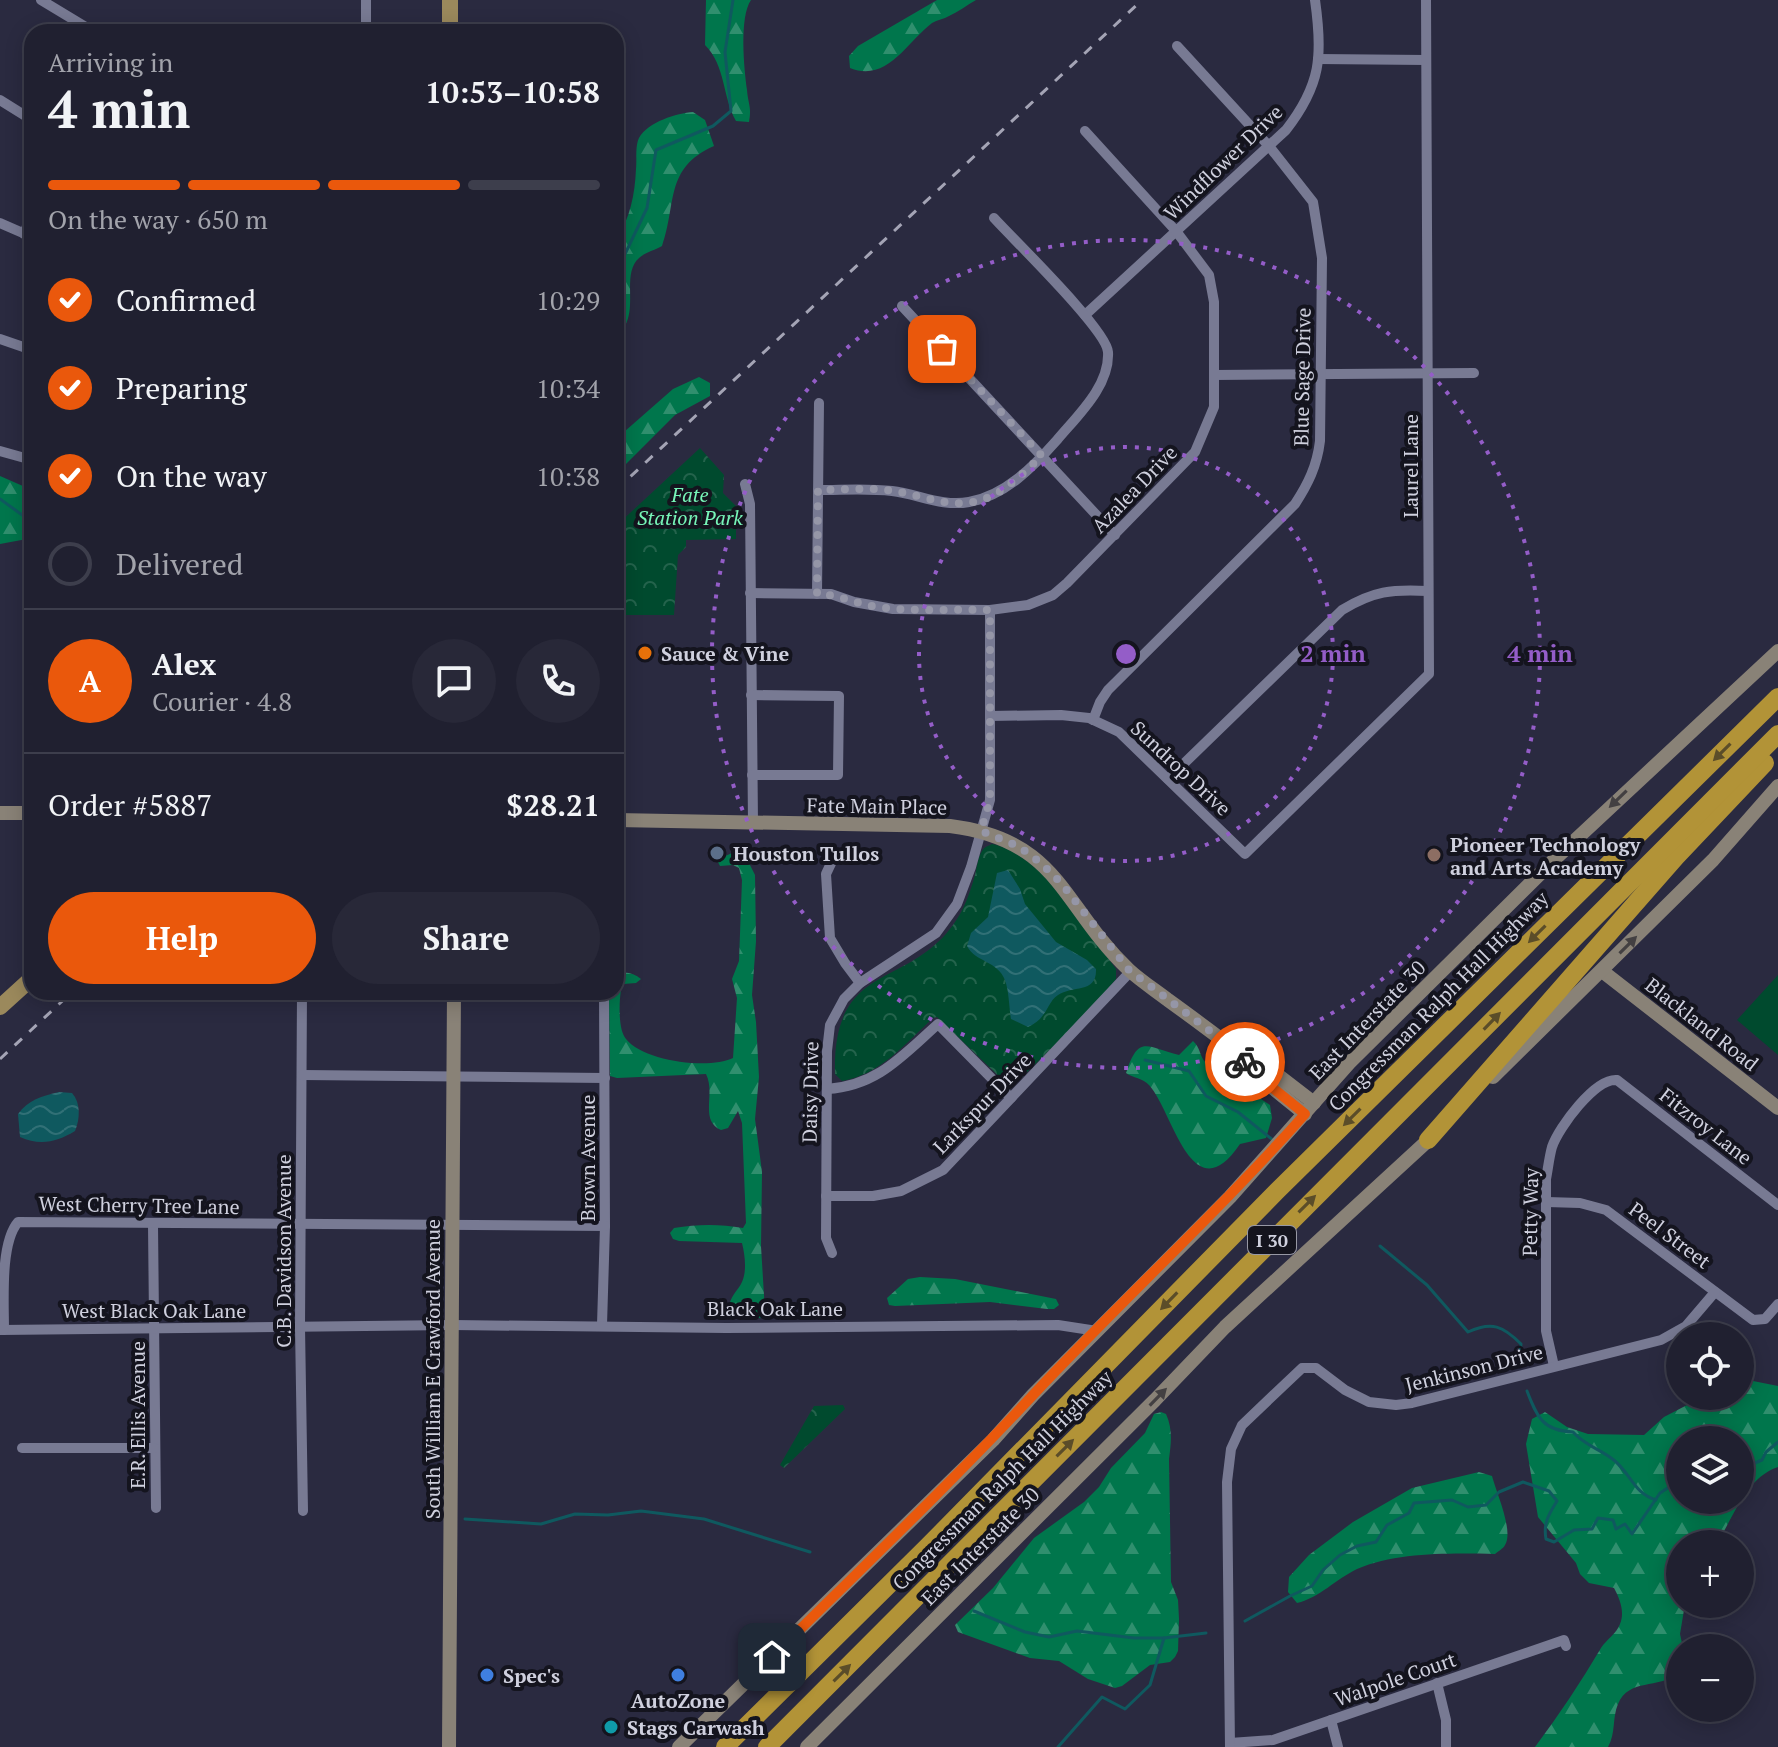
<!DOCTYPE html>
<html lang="en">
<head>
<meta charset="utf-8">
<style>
  body { margin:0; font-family:"PT Serif",serif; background:#282838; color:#f1f3f6; height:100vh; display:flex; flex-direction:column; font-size:30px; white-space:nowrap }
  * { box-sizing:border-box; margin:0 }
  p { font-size:26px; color:#a2a3ab }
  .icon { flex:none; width:44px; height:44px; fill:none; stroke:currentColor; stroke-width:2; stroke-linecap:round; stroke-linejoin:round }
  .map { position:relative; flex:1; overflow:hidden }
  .drawer { position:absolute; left:24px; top:24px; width:600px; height:976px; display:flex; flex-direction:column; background:#202030; border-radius:24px; box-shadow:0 4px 20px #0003,0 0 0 2px #3d3e4c }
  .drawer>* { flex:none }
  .fabs { position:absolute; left:1666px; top:1322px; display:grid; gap:16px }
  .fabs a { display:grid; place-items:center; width:88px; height:88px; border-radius:50%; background:#202030; box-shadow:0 4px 20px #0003,0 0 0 2px #3d3e4c; font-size:40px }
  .pin { position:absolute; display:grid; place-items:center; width:68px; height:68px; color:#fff; margin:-34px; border-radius:16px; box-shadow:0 4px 12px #0006 }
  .courier { position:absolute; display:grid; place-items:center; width:80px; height:80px; margin:-40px; border:6px solid #ea580c; border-radius:50%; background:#fff; color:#222; box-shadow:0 2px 10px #0007 }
  .head em { font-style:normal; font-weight:600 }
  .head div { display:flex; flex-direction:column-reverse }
  .head { display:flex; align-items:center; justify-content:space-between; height:136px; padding:0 24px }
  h1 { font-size:52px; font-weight:600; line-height:60px }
  .bar { display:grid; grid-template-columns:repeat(4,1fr); gap:12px 8px; align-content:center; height:96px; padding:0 24px }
  .bar i { height:10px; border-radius:6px; background:#3d3e4c }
  .bar .current { background:#ea580c }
  .bar p { grid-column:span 4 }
  .line { display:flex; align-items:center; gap:20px; padding:0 24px; border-top:2px solid #3d3e4c }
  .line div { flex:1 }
  .round { display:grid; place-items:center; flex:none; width:84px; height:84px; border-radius:42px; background:#282838 }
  ol { padding:0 24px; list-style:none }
  li { display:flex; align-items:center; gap:24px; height:88px }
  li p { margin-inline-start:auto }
  li .icon { padding:8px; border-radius:50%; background:#ea580c; color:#fff; stroke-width:4 }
  li:last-child { color:#a2a3ab }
  li i { width:44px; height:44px; border:4px solid #3d3e4c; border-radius:50% }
  .primary-button { display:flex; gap:16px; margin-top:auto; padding:16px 24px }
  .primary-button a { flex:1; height:92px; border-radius:48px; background:#ea580c; color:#fff; font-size:32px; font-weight:600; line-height:92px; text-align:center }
  .primary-button a+a { background:#282838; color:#f1f3f6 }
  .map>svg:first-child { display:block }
  .forest { fill:url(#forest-firs); fill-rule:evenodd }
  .park { fill:url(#park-crowns) }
  .garden { fill:#004a2e }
  .water { fill:url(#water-waves) }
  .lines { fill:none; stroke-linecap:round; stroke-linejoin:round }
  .stream { stroke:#0f595f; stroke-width:3 }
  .street { stroke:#787a93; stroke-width:10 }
  .secondary { stroke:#898277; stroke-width:14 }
  .primary { stroke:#9b895c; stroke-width:16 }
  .highway { stroke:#b29337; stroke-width:18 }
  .rail { stroke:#a4a4b5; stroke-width:3; stroke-dasharray:10 10; stroke-linecap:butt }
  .oneway { fill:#5b4d29 }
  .oneway2 { fill:#434042 }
  .done { stroke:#9596a7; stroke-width:8; stroke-dasharray:0 14.4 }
  .route { stroke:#ea580c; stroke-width:10 }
  .ring { fill:none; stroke:#945dc8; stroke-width:4; stroke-dasharray:4 8 }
  .food-dot { fill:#e8710a; stroke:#14141e; stroke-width:3 }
  .service-dot { fill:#5c6f8a; stroke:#14141e; stroke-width:3 }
  .education-dot { fill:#8d6e63; stroke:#14141e; stroke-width:3 }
  .shop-dot { fill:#3f7fe0; stroke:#14141e; stroke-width:3 }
  .culture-dot { fill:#0f9aa8; stroke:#14141e; stroke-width:3 }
  .labels { text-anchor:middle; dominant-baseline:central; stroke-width:8; stroke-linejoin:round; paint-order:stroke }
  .shield { fill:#14141e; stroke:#9798a4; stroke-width:2 }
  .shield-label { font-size:18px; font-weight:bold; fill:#cfd0de }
  .street-label { font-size:20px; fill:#cfd0de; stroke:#14141e }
  .park-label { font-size:20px; font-style:italic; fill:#77f5b8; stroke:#14141e }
  .poi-label { font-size:20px; font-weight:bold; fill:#cfd0de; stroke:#14141e; text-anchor:start }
  .centre { fill:#945dc8; stroke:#14141e; stroke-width:4 }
  .ring-label { font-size:24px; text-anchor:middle; font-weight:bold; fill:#945dc8; stroke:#14141e; stroke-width:8; stroke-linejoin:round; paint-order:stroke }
</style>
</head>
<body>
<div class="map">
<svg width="1778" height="1747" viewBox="0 0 1778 1747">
  <defs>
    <pattern id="forest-firs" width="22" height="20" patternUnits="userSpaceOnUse" patternTransform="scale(2)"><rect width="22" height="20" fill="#00764c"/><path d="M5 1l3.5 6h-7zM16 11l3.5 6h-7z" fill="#308f6e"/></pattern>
    <pattern id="park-crowns" width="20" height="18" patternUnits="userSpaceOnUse" patternTransform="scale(2)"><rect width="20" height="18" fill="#004a2e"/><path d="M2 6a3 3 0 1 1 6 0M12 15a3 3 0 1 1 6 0" fill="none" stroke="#24634c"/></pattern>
    <pattern id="water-waves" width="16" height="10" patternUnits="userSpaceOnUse" patternTransform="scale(2)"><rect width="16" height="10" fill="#0f595f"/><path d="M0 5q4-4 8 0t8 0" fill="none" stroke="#317076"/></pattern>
  </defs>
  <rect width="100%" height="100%" fill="#2a2a40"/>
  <g class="forest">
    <path d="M706 0H751C739 17 744 69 747 90 748 104 752 107 749 122L736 121C722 96 726 66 705 45Z"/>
    <path d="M937 0H976C967 5 958 12 949 16 944 19 937 20 932 23 907 42 887 83 850 68L849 56 858 46Z"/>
    <path d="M693 112 705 120 714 146C664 168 677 204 662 246 655 250 644 253 639 258 619 276 643 317 616 335V240C630 219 635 194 636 169 637 160 635 146 639 138 648 122 677 113 693 112Z"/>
    <path d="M699 377 710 383V396L675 415 616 474V439L673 389Z"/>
    <path d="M0 476 32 490V538L0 544Z"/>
    <path d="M734 852 746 857 755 875 756 941 752 995 756 1022 759 1077 755 1119 762 1172 761 1246 765 1312 762 1318H717L712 1314 729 1305C733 1292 738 1291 742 1282 747 1271 745 1255 742 1243L679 1241 673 1239 670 1233 674 1228C698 1224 720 1224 743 1228L746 1223 742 1123 738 1111 728 1128 721 1130C699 1120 716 1094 706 1074L617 1078 610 1076 609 992H616V974C625 971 634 973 641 979L636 983 623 984 621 990C619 1002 618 1030 626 1039 643 1061 709 1070 733 1058L737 998 732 979 739 961 742 880 739 868 733 865 720 866 717 860Z"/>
    <path d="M1193 1041C1201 1048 1199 1056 1206 1063L1270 1105 1272 1118 1266 1138 1240 1144C1192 1215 1173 1111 1149 1085 1143 1078 1133 1078 1126 1073 1139 1034 1146 1047 1179 1055Z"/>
    <path d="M920 1277 955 1279 1056 1299 1059 1305 1054 1309H1047L990 1302 895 1306 889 1305 887 1298 908 1279Z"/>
    <path d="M1753 1381 1778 1386V1467C1745 1478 1734 1518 1716 1544H1680V1604H1685L1680 1634 1683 1648H1680L1678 1674C1658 1689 1629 1678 1618 1704 1612 1718 1616 1733 1608 1747H1535C1559 1715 1581 1682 1601 1648 1606 1640 1617 1633 1620 1624 1625 1612 1620 1599 1614 1588L1589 1583 1580 1574 1576 1563 1538 1517 1526 1444 1532 1419 1545 1412 1567 1427 1588 1434 1644 1435 1664 1417 1689 1404 1720 1396H1740V1387ZM1680 1440H1740V1500H1680Z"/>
    <path d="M1161 1412 1166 1414C1173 1429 1171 1444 1169 1459L1171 1582 1178 1600 1179 1619 1178 1651 1175 1657 1170 1662 1150 1665 1122 1686 1115 1688 1088 1679 1059 1661 1030 1658 958 1632 955 1625 993 1588 1034 1538 1084 1502 1099 1487 1111 1468 1145 1433 1154 1414Z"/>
    <path d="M1479 1472 1492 1476C1496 1492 1514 1531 1505 1545 1503 1549 1498 1551 1495 1554 1451 1553 1397 1552 1357 1569 1336 1579 1319 1598 1297 1603L1288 1592 1289 1577 1309 1555 1353 1522 1412 1488Z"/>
  </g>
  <g class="park">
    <path d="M700 448 724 475 723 493 736 506V539L686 540V547L678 555 674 615H617L616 681V526Z"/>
    <path d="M992 844C1041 853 1088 931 1116 969V979L1088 1012 1015 1084H1007L937 1017 933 1018C906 1043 880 1075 842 1081L835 1074C832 961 906 990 953 925 964 910 970 893 975 875 977 867 978 857 982 851 984 847 988 846 992 844Z"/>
    <path d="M843 1405 845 1409 784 1468 780 1465 814 1406Z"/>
  </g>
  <path class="garden" d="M1778 975V1055L1737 1020Z"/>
  <g class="water">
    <path d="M1008 870 1020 889 1025 904 1056 942 1087 960 1096 969C1097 994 1072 985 1058 995 1046 1003 1049 1017 1028 1027L1011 1019C1009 1007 1009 991 1005 980 998 961 975 962 967 946L971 933 988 917 997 873Z"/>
    <path d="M59 1092 72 1093C81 1103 80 1119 75 1131 57 1142 40 1146 20 1137L18 1114C28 1100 42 1096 59 1092Z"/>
  </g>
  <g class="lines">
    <g class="stream">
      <path d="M616 273 647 208 656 150 713 126 731 111 725 52 733 0"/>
      <path d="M0 499 32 522"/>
      <path d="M1145 1060 1189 1071 1206 1096 1238 1112 1274 1141"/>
      <path d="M1380 1246 1427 1285 1468 1332C1492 1321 1503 1326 1521 1344L1519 1360"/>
      <path d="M1527 1391C1537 1417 1543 1431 1573 1432 1585 1446 1601 1449 1615 1461 1632 1476 1634 1493 1656 1500"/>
      <path d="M1692 1440H1706"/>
      <path d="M1740 1464 1750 1465 1762 1460 1766 1452 1778 1442"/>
      <path d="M428 1516 440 1519"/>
      <path d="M465 1519 541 1524 575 1514 608 1515 641 1511 704 1519 810 1552"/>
      <path d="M974 1611 1025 1632 1049 1637 1077 1631 1134 1638H1164"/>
      <path d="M1245 1621 1290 1596 1312 1586 1323 1570 1340 1555 1357 1546 1376 1542 1387 1525 1409 1513 1414 1503 1452 1500 1468 1507 1486 1505 1499 1492 1523 1482 1549 1491 1557 1501C1549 1514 1543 1523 1546 1539L1554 1542 1574 1530 1592 1529 1598 1518 1613 1520 1616 1529 1625 1524 1632 1534 1660 1493 1680 1480"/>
      <path d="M1058 1747 1102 1697 1125 1709 1150 1685 1164 1638 1206 1633"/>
    </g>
    <g class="street">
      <path d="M41 0 94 32"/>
      <path d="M366 32V0"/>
      <path d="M1318 59 1426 60"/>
      <path d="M0 100 32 120"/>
      <path d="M0 223 32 237"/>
      <path d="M24 234 32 213"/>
      <path d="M902 306 1115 535"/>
      <path d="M1085 315 1286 130C1321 85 1323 56 1315 0"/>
      <path d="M0 339 32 350"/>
      <path d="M1214 375 1474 373"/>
      <path d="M0 451 32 460"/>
      <path d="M745 484 750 504 753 824"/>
      <path d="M818 490C843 490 867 488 892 491 918 494 942 507 969 502 1005 496 1034 466 1057 440 1077 416 1110 386 1108 352 1107 330 1013 239 994 218"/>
      <path d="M750 593 831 594 854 602 893 609 990 610 1028 605 1053 595 1067 583 1195 452 1214 407V302L1209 275 1176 231 1085 131"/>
      <path d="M817 594 819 403"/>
      <path d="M751 695 839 696 838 775H752"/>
      <path d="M990 716 1061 715 1089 718 1119 732 1245 854 1429 674 1426 0"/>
      <path d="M1093 720 1100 702 1108 690 1295 504C1308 484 1317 466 1320 441L1322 258 1313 202 1269 146 1177 46"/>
      <path d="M1168 779 1342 610C1373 591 1392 589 1428 591"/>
      <path d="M834 857 826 874 830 938 845 963 860 983"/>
      <path d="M302 992 300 1327 303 1511"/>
      <path d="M302 1075 605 1078"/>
      <path d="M827 1089C877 1086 902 1056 938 1024L1011 1098"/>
      <path d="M826 1196H873L901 1191 943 1170 1131 971"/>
      <path d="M1547 1202 1580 1203 1606 1210 1753 1320 1765 1319 1778 1304"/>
      <path d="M153 1225 156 1508"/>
      <path d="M832 1253 826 1238 827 1051 830 1025 844 999 860 983 936 933 957 904 971 867 990 800V610"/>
      <path d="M602 1325 605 1226 604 992"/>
      <path d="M0 1330 453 1325 726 1328 1058 1325 1097 1331"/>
      <path d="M4 1330C4 1301 0 1243 18 1222L605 1226"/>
      <path d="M1554 1366 1546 1331V1179C1548 1169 1549 1158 1552 1147 1559 1127 1595 1078 1617 1080L1778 1205"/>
      <path d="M22 1448H154"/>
      <path d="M1437 1683 1446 1720V1747"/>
      <path d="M1331 1720 1338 1747"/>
      <path d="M1230 1743 1273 1740 1564 1640 1566 1646"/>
      <path d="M1230 1747 1227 1482 1231 1449 1242 1425 1302 1368H1316L1345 1390 1369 1402 1396 1405 1412 1403 1661 1340 1686 1326 1715 1292"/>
    </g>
    <g class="secondary">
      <path d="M0 813H32"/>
      <path d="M616 820 950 826C1061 840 1061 906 1129 970 1141 981 1155 990 1168 1000 1193 1018 1217 1036 1242 1055L1257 1059 1314 1103"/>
      <path d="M1602 971 1778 1108"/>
      <path d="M1242 1055 1248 1068 1305 1114"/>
      <path d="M1493 1077 1713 860 1778 786"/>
      <path d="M449 1747 454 992"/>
      <path d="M679 1747 993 1440 1033 1395 1230 1197 1349 1063 1556 858 1778 651"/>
      <path d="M807 1747 1155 1400 1225 1327 1435 1134"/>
    </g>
    <g class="primary">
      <path d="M450 0V32"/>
      <path d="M0 1007 32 978"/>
    </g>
    <g class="highway">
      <path d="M1428 1140 1676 857 1765 763"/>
      <path d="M725 1747 927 1547 1277 1191 1778 697"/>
      <path d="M767 1747 1778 734"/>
    </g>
    <g class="rail">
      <path d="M616 490 1142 0"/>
      <path d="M0 1059 72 992"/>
    </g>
  </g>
  <defs><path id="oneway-solid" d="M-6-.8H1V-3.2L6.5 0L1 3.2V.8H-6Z" transform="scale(2)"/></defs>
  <g class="oneway">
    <use href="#oneway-solid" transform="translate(1722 752) rotate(135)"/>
    <use href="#oneway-solid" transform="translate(1537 934) rotate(135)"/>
    <use href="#oneway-solid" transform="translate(1492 1021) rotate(-46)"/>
    <use href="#oneway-solid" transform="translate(1352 1117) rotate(135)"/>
    <use href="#oneway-solid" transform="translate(1307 1204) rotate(-45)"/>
    <use href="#oneway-solid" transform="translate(1169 1301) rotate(134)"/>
    <use href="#oneway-solid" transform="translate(1065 1448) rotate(-45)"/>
    <use href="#oneway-solid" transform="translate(842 1673) rotate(-45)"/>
  </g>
  <g class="oneway2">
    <use href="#oneway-solid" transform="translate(1618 799) rotate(136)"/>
    <use href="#oneway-solid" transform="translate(1628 945) rotate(-45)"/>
    <use href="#oneway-solid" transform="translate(1158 1397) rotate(-46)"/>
  </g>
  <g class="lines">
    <path class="done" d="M942 349 1042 456C1025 471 1007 490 987 498 955 511 925 496 894 491 869 487 843 490 818 490L817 594C838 594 857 604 878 607 915 612 953 609 990 610V800L981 831 1018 846 1041 863 1062 884 1129 970 1242 1055 1245 1062"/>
    <path class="route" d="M772 1657C860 1570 950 1484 1034 1394 1123 1299 1219 1211 1305 1114L1248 1068 1245 1062"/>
  </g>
  <g class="ring">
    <circle cx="1126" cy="654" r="207"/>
    <circle cx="1126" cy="654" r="414"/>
  </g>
  <circle class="food-dot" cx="645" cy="653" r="8"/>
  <circle class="service-dot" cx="717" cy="853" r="8"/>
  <circle class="education-dot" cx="1434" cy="855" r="8"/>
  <g class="shop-dot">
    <circle cx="487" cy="1675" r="8"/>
    <circle cx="678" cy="1675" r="8"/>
  </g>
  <circle class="culture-dot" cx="611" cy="1727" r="8"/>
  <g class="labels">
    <rect class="shield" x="1248" y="1226" width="48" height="28" rx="6"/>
    <g class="shield-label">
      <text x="1272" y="1240">I 30</text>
    </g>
    <g class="street-label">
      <text transform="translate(1223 162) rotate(-44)">Windflower Drive</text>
      <text transform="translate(1302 377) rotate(-89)">Blue Sage Drive</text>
      <text transform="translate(1410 466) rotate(-90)">Laurel Lane</text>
      <text transform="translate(1134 489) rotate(-46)">Azalea Drive</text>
      <text transform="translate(1181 768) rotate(43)">Sundrop Drive</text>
      <text transform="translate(877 806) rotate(1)">Fate Main Place</text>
      <text transform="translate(1438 1001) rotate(-45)">Congressman Ralph Hall Highway</text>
      <text transform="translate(1367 1020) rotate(-46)">East Interstate 30</text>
      <text transform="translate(1702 1024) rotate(38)">Blackland Road</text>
      <text transform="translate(810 1092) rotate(-89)">Daisy Drive</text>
      <text transform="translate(982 1103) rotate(-46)">Larkspur Drive</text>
      <text transform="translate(1706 1126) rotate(38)">Fitzroy Lane</text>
      <text transform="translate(587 1158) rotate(-90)">Brown Avenue</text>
      <text transform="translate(139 1205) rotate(1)">West Cherry Tree Lane</text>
      <text transform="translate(1530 1212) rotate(-89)">Petty Way</text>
      <text transform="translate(1670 1235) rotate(37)">Peel Street</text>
      <text transform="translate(283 1251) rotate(-90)">C.B. Davidson Avenue</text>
      <text x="775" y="1308">Black Oak Lane</text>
      <text x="154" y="1310">West Black Oak Lane</text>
      <text transform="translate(1474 1368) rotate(-14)">Jenkinson Drive</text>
      <text transform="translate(432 1369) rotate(-90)">South William E Crawford Avenue</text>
      <text transform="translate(137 1415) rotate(-90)">E.R. Ellis Avenue</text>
      <text transform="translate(1002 1480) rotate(-45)">Congressman Ralph Hall Highway</text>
      <text transform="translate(980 1546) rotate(-45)">East Interstate 30</text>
      <text transform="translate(1395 1679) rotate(-19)">Walpole Court</text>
    </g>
    <g class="park-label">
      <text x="690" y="494">Fate<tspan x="690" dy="23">Station Park</tspan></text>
    </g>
    <g class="poi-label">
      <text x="661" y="653">Sauce &amp; Vine</text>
      <text x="1450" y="844">Pioneer Technology<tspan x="1450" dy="23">and Arts Academy</tspan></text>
      <text x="733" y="853">Houston Tullos</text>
      <text x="503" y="1675">Spec's</text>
      <text x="678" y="1700" text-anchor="middle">AutoZone</text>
      <text x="627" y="1727">Stags Carwash</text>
    </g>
  </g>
  <circle cx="1126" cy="654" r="12" class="centre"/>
  <g class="ring-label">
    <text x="1333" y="662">2 min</text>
    <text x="1540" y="662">4 min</text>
  </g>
</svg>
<div class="fabs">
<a><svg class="icon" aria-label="locate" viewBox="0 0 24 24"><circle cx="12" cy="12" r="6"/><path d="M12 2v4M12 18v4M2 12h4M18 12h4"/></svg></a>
<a><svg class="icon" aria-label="layers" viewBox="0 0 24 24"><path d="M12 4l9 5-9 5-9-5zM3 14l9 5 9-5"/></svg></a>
<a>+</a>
<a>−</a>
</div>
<div class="pin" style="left:942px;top:349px;background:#ea580c"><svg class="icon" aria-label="bag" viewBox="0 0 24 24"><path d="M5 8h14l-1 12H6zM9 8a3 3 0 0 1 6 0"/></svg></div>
<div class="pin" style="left:772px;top:1657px;background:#1f2937"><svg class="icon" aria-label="home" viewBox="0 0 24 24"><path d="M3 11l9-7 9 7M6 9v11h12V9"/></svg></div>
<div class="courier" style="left:1245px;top:1062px"><svg class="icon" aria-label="bike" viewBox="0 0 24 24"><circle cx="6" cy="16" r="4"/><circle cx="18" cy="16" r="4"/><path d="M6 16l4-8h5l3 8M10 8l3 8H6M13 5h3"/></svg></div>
<section class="drawer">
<div class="head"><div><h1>4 min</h1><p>Arriving in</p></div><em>10:53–10:58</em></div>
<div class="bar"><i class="current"></i><i class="current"></i><i class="current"></i><i></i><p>On the way · 650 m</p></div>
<ol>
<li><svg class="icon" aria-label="check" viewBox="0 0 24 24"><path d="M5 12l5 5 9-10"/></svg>Confirmed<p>10:29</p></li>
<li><svg class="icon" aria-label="check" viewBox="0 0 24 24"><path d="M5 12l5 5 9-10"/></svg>Preparing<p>10:34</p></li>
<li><svg class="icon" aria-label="check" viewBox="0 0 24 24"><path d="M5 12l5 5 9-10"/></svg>On the way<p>10:38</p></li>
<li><i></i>Delivered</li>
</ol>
<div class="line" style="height:144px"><b class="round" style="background:#ea580c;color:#fff">A</b><div><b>Alex</b><p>Courier · 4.8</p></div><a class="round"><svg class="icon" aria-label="chat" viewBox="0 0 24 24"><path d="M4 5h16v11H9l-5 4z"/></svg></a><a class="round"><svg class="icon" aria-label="phone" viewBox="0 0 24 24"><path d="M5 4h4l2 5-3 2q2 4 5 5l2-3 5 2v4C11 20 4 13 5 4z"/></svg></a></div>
<div class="line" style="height:104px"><div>Order #5887</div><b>$28.21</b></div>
<div class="primary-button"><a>Help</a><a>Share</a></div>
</section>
</div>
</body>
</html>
